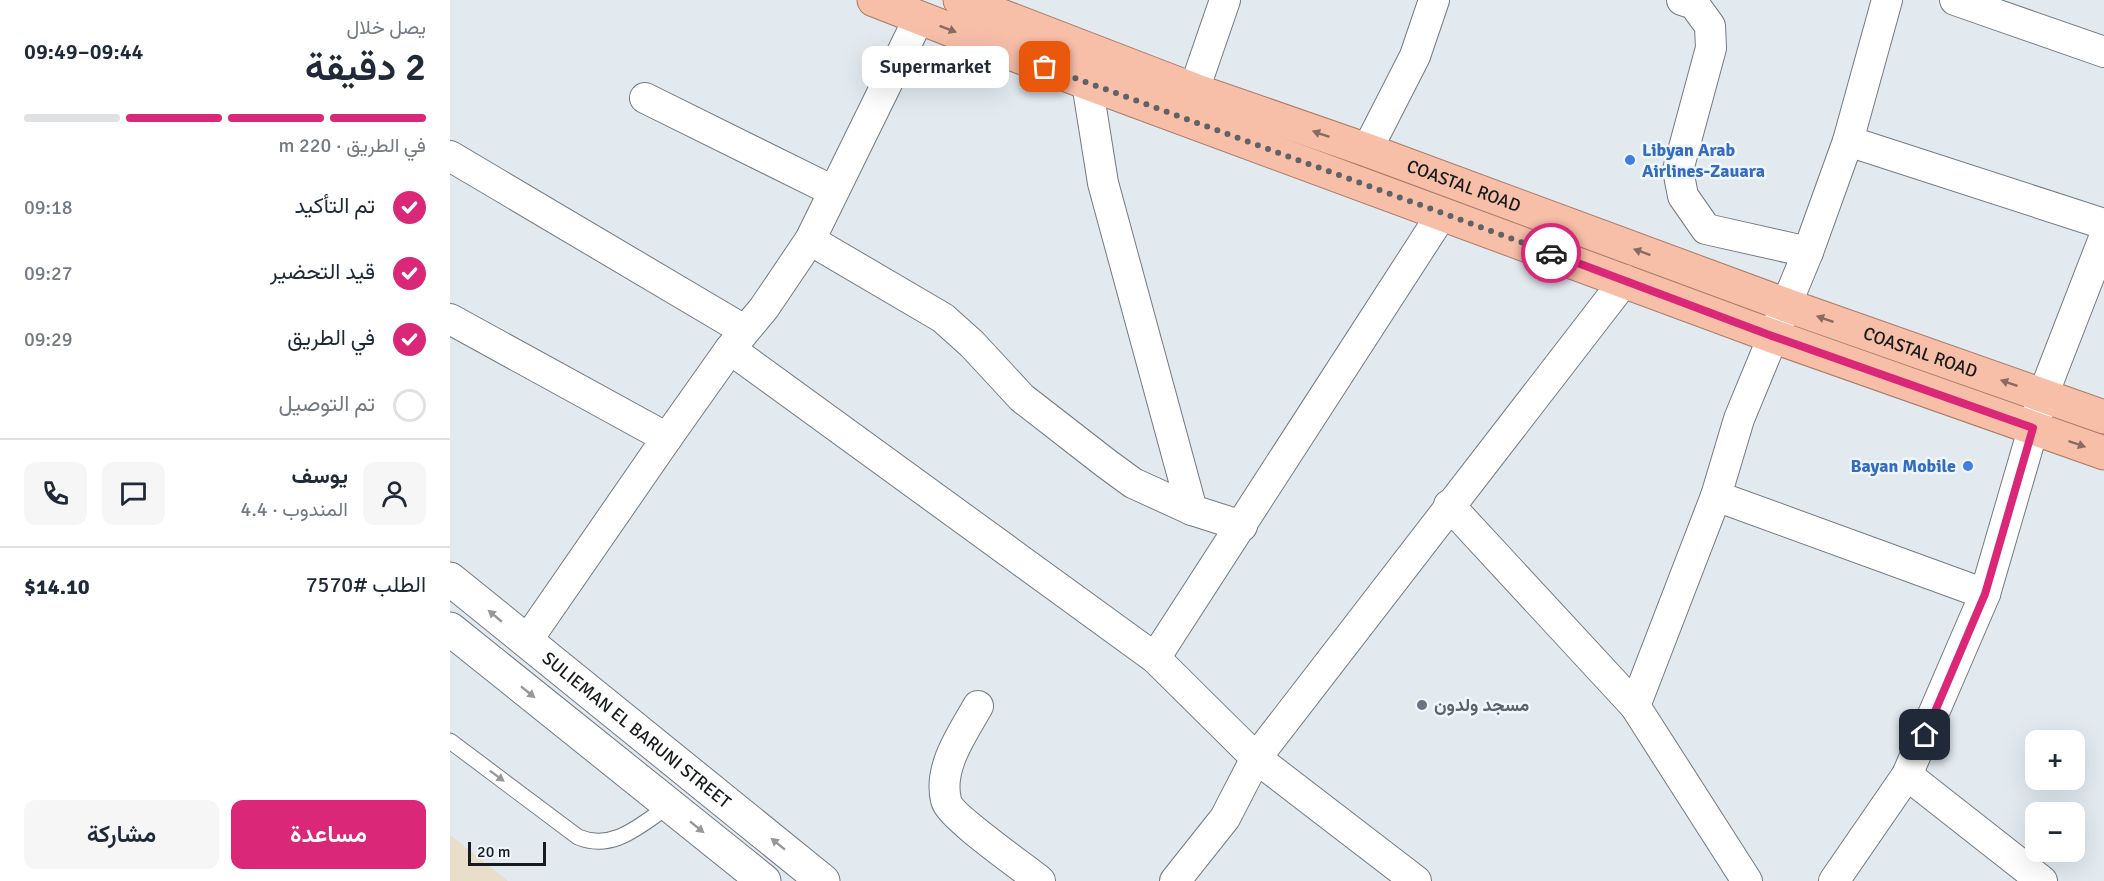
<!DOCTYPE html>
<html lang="ar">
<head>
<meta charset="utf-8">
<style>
  body { margin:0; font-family:Signika,Vazirmatn,sans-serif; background:#f6f6f7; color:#1f2937; direction:rtl; height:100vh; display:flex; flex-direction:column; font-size:22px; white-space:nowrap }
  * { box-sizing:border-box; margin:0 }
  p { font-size:20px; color:#747a83 }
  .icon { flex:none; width:33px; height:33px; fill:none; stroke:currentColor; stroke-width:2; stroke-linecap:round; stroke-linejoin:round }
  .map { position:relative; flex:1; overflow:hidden; direction:ltr }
  .drawer { display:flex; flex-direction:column; background:#fff; width:450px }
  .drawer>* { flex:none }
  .buttons { position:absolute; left:1575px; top:730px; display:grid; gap:12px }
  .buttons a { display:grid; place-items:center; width:60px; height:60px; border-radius:12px; background:#fff; box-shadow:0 6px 24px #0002; font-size:30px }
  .scale { position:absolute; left:18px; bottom:15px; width:78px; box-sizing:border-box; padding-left:6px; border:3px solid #181b1d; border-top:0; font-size:16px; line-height:21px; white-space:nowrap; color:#181b1d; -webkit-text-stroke:4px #eff7fe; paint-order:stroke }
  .pin { position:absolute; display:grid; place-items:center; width:51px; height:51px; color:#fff; margin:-26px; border-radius:12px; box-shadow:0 3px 9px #0006 }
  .courier { position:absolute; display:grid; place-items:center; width:60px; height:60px; margin:-30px; border:4px solid #db2777; border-radius:50%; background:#fff; color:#222; box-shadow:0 2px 8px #0007 }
  .bubble { position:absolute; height:42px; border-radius:12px; background:#fff; box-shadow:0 6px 24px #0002; font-size:20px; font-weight:600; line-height:42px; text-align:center; direction:rtl }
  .headline em { font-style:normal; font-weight:600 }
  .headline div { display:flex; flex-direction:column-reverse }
  .headline { display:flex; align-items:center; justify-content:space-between; height:102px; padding:0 24px }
  h1 { font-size:39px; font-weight:600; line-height:45px }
  .bar { display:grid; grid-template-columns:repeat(4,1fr); gap:9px 6px; align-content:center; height:72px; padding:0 24px }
  .bar i { height:8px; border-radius:4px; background:#e0e1e3 }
  .bar .active { background:#db2777 }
  .bar p { grid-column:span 4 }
  .line { display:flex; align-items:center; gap:15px; padding:0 24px; border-top:2px solid #e0e1e3 }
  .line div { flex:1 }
  .round { display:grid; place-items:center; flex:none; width:63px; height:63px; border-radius:12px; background:#f6f6f7 }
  ol { padding:0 24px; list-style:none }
  li { display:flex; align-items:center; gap:18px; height:66px }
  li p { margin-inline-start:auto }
  li .icon { padding:6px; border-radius:50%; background:#db2777; color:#fff; stroke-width:4 }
  li:last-child { color:#747a83 }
  li i { width:33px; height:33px; border:3px solid #e0e1e3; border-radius:50% }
  .action { display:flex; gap:12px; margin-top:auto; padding:12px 24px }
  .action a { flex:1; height:69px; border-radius:12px; background:#db2777; color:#fff; font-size:24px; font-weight:600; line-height:69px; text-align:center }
  .action a+a { background:#f6f6f7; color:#1f2937 }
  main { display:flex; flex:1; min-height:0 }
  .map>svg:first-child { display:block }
  .medical { fill:#e8dec9 }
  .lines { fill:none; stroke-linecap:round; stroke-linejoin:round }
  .service-casing { stroke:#737a80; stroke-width:17 }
  .minor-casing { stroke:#737a80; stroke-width:32 }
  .tertiary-casing { stroke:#737a80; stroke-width:35 }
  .trunk-casing { stroke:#a87a69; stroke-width:35 }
  .service { stroke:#fff; stroke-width:15 }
  .minor { stroke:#fff; stroke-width:30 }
  .tertiary { stroke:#fff; stroke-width:33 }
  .trunk { stroke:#f7bea8; stroke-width:33 }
  .oneway { fill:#886c62 }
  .oneway2 { fill:#979899 }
  .done { stroke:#5f6367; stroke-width:6; stroke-dasharray:0 10.8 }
  .route { stroke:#db2777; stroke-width:8 }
  .shop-dot { fill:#3f7fe0; stroke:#eff7fe; stroke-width:2 }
  .worship-dot { fill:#6b7280; stroke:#eff7fe; stroke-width:2 }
  .labels { text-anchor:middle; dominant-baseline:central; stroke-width:5; stroke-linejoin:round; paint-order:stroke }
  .shop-label { font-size:18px; font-weight:bold; fill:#366cbe; stroke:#eff7fe; text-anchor:start }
  .street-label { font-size:18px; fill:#181b1d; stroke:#eff7fe }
  .worship-label { font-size:18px; font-weight:bold; fill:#5b616d; stroke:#eff7fe; text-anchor:start }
</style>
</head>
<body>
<main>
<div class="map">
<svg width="1654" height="881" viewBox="0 0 1654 881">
  <rect width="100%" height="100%" fill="#e2eaf0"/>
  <path class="medical" d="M0 835 58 881H0Z"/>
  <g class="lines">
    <defs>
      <path id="service" d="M0 741 128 837C164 852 191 824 220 805"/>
      <g id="minor">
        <path d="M1232 0 1244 4 1260 26 1261 48 1228 170 1233 196 1256 229 1358 252"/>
        <path d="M1505 0 1654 52"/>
        <path d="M637 83 653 183 742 510 792 526"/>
        <path d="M744 90 775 0"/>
        <path d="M195 98 383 191"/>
        <path d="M1398 141 1654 224"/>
        <path d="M917 150 965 56 984 0"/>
        <path d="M0 156 294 330"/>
        <path d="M360 240 493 318 522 344 572 398 657 464 683 483 742 510"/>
        <path d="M0 319 217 438"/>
        <path d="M280 349 705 658 806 758 966 881"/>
        <path d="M1266 496 1535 594"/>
        <path d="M999 505 1185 706 1297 881"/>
        <path d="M76 642 217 438 280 349 314 308 360 240 469 18"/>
        <path d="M705 658 992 214"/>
        <path d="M528 706C513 733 488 767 496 800 499 816 573 867 590 881"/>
        <path d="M1185 706 1266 496 1289 419 1358 252 1398 141 1437 0"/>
        <path d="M1457 775 1592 881"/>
        <path d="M725 881 775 818 806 758 1175 280"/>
        <path d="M1384 881 1457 775 1535 594 1593 395 1654 238"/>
      </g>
      <g id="tertiary">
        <path id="s1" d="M0 579 373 881"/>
        <path d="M0 629 314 881"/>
      </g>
      <g id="trunk">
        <path d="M424 0 637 83 1322 336 1654 453"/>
        <path id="s2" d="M510 0 744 90 917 150 1336 305 1654 417"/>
      </g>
    </defs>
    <use href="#service" class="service-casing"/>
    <use href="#minor" class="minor-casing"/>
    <use href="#tertiary" class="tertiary-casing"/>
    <use href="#trunk" class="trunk-casing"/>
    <use href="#service" class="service"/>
    <use href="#minor" class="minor"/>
    <use href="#tertiary" class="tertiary"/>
    <use href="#trunk" class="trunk"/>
  </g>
  <defs><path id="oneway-solid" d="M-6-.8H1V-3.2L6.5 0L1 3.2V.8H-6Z" transform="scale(1.5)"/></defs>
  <g class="oneway">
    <use href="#oneway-solid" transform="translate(498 29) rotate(21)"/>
    <use href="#oneway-solid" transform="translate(871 134) rotate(-161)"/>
    <use href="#oneway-solid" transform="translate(1192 252) rotate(-160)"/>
    <use href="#oneway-solid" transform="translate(1375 319) rotate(-161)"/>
    <use href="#oneway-solid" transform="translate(1559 383) rotate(-161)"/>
    <use href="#oneway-solid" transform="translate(1627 444) rotate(19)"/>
  </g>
  <g class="oneway2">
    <use href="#oneway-solid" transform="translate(45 616) rotate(-140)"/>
    <use href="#oneway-solid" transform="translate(78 692) rotate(39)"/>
    <use href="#oneway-solid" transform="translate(47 776) rotate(37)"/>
    <use href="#oneway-solid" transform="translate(247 827) rotate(39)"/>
    <use href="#oneway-solid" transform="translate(328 844) rotate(-141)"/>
  </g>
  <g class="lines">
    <path class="done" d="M595 67 1101 253"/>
    <path class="route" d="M1101 253 1322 336 1583 428 1535 594 1475 735"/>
  </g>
  <g class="shop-dot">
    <circle cx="1180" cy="160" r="6"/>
    <circle cx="1518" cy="466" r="6"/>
  </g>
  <circle class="worship-dot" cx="972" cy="705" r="6"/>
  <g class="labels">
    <g class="shop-label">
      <text x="1192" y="150">Libyan Arab<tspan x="1192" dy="21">Airlines-Zauara</tspan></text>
      <text x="1506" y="466" text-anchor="end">Bayan Mobile</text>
    </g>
    <g class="street-label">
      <text stroke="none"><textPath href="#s2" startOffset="537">COASTAL ROAD</textPath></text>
      <text stroke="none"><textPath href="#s2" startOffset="1023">COASTAL ROAD</textPath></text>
      <text stroke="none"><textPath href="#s1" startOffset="240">SULIEMAN EL BARUNI STREET</textPath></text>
    </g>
    <g class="worship-label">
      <text x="984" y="705">مسجد ولدون</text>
    </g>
  </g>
</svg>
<div class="buttons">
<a>+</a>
<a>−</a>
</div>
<div class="scale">20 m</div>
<div class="pin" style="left:595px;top:67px;background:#ea580c"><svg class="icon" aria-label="bag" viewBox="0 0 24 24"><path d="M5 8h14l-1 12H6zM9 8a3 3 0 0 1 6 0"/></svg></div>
<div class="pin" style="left:1475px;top:735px;background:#1f2937"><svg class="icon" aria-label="home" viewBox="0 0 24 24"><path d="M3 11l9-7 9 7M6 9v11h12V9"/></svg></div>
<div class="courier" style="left:1101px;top:253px"><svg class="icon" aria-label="car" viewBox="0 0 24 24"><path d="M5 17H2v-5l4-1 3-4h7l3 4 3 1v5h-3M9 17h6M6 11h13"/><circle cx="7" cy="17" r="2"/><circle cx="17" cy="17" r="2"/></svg></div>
<div class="bubble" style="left:412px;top:46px;width:147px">Supermarket</div>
</div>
<section class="drawer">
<div class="headline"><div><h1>2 دقيقة</h1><p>يصل خلال</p></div><em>09:44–09:49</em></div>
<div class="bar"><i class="active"></i><i class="active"></i><i class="active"></i><i></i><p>في الطريق · 220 m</p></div>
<ol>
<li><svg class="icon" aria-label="check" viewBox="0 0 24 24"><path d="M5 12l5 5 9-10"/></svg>تم التأكيد<p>09:18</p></li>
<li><svg class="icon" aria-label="check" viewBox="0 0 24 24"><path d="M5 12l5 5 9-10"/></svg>قيد التحضير<p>09:27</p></li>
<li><svg class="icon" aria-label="check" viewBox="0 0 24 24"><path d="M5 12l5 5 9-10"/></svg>في الطريق<p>09:29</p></li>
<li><i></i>تم التوصيل</li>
</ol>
<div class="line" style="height:108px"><a class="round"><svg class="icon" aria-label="person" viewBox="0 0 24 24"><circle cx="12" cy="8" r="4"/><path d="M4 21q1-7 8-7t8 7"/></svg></a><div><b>يوسف</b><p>المندوب · 4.4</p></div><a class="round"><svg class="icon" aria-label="chat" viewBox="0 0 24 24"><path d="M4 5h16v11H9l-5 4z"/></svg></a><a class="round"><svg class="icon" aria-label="phone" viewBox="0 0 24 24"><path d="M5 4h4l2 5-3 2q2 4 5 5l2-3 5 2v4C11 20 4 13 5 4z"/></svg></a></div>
<div class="line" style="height:78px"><div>الطلب #7570</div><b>$14.10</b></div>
<div class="action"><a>مساعدة</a><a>مشاركة</a></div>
</section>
</main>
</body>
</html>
